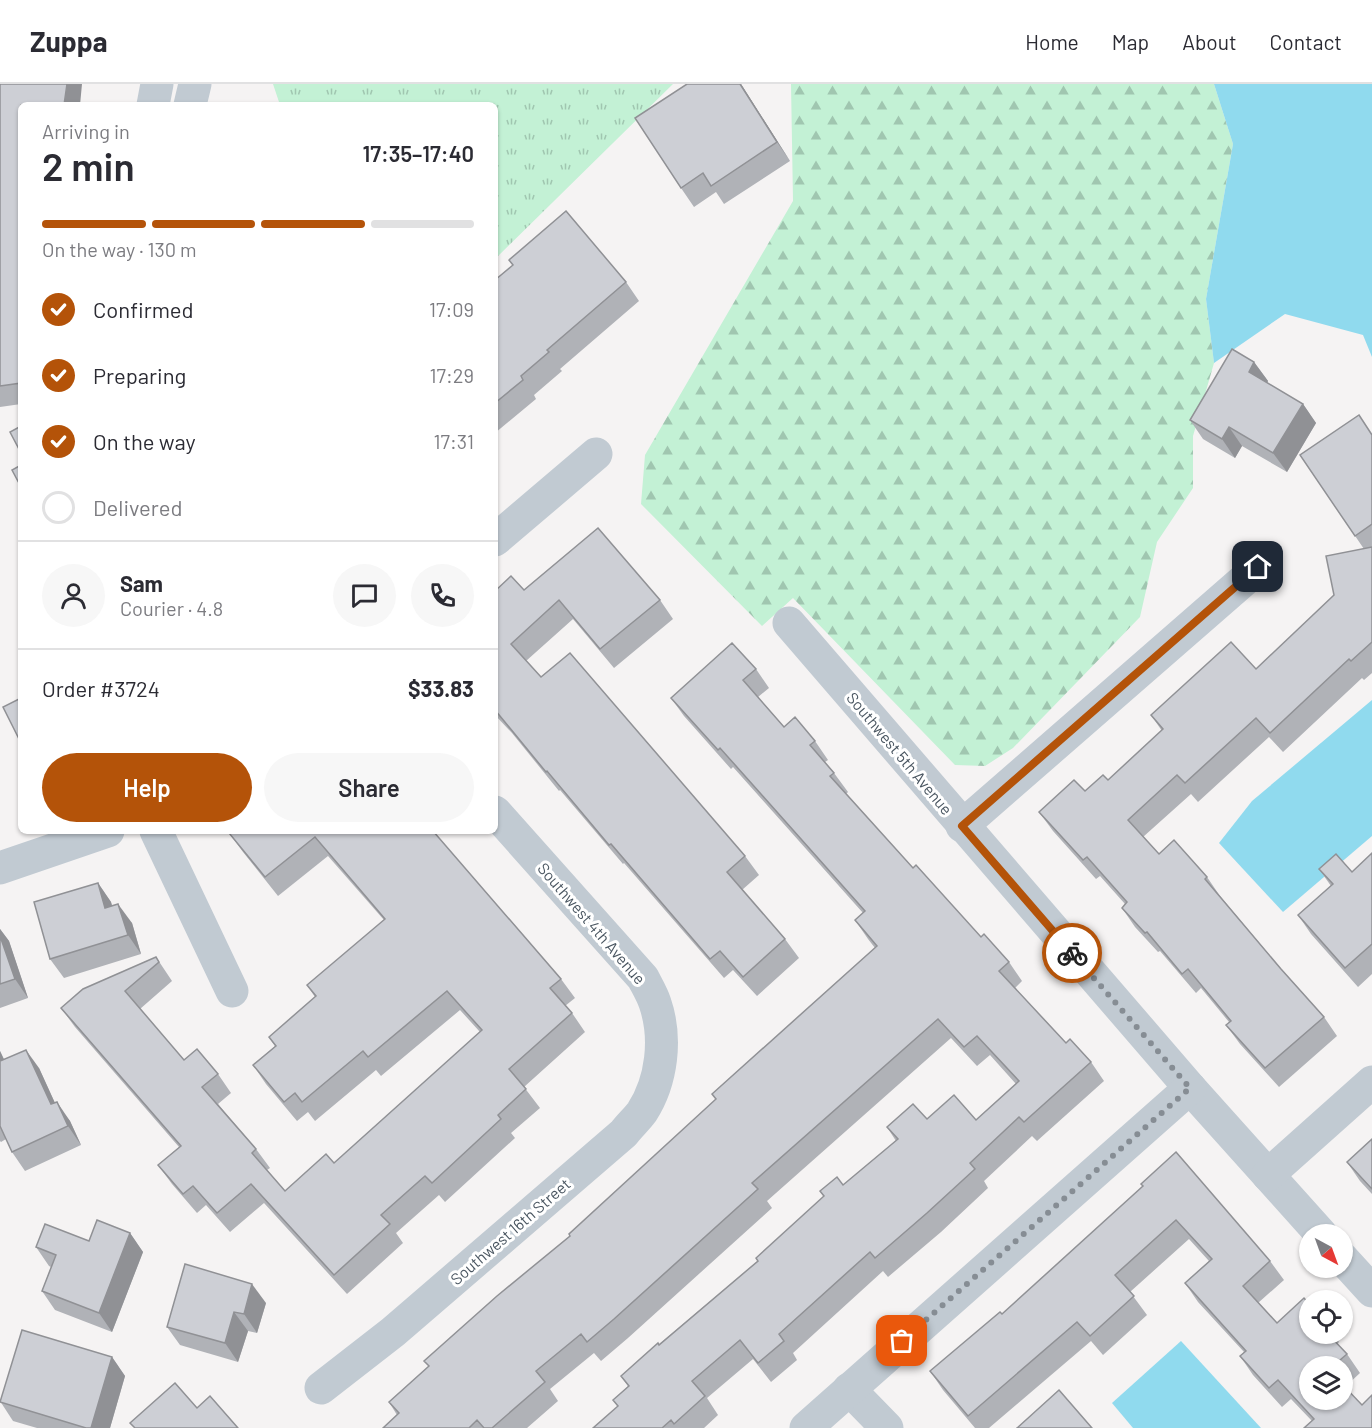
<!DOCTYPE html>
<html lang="en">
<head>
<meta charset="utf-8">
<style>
  body { margin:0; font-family:Barlow,sans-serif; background:#f7f7f7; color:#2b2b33; height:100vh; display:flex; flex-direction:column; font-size:22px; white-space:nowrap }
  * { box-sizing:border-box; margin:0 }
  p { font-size:20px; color:#7c7c81 }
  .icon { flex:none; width:33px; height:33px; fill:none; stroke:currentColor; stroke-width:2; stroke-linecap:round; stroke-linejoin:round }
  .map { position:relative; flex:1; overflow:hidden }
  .details { position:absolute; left:18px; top:18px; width:480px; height:732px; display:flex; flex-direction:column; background:#fff; border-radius:9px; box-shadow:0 2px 4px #0004 }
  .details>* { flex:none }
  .needle { width:39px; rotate:139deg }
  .tools { position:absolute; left:1299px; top:1140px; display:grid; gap:12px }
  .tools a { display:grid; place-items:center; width:54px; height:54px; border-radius:50%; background:#fff; box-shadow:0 2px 4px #0004; font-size:30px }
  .pin { position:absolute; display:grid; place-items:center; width:51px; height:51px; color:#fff; margin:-26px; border-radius:12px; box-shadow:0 3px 9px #0006 }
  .courier { position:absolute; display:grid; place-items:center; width:60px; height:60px; margin:-30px; border:4px solid #b45309; border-radius:50%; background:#fff; color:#222; box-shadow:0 2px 8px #0007 }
  .overview em { font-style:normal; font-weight:600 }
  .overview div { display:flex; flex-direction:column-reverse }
  .overview { display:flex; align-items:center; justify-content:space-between; height:102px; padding:0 24px }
  h1 { font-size:39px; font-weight:600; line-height:45px }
  .bar { display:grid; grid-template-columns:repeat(4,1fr); gap:9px 6px; align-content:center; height:72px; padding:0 24px }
  .bar i { height:8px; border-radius:4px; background:#e1e1e2 }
  .bar .selected { background:#b45309 }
  .bar p { grid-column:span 4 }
  .line { display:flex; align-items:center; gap:15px; padding:0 24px; border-top:2px solid #e1e1e2 }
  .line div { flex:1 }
  .round { display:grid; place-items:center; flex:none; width:63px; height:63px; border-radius:32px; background:#f7f7f7 }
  ol { padding:0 24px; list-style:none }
  li { display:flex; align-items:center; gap:18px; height:66px }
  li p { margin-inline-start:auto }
  li .icon { padding:6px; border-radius:50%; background:#b45309; color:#fff; stroke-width:4 }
  li:last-child { color:#7c7c81 }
  li i { width:33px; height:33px; border:3px solid #e1e1e2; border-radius:50% }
  .primary-button { display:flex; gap:12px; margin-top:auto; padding:12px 24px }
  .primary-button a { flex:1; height:69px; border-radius:36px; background:#b45309; color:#fff; font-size:24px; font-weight:600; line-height:69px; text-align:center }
  .primary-button a+a { background:#f7f7f7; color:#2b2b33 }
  header { display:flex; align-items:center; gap:36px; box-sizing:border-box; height:84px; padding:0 30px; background:#fff; border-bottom:2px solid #e1e1e2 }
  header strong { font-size:28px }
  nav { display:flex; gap:33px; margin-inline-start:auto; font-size:21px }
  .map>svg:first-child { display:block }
  .forest { fill:url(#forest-firs) }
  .park { fill:url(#park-tufts) }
  .water { fill:#90daee }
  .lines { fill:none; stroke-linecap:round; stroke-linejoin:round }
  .minor { stroke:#c1cad2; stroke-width:33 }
  .wall { fill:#b0b2b7; fill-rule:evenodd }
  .shaded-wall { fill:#909195 }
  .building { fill:#cdcfd5; stroke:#909195; stroke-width:1.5 }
  .done { stroke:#868d94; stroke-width:6; stroke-dasharray:0 10.8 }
  .route { stroke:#b45309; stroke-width:8 }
  .labels { text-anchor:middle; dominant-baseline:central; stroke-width:6; stroke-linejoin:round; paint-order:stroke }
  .street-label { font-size:16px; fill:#4a5661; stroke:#fff }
</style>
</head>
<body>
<header>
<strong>Zuppa</strong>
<nav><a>Home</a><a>Map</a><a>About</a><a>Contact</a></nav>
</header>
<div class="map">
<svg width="1372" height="1344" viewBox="0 0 1372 1344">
  <defs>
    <pattern id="forest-firs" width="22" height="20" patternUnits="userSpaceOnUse" patternTransform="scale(1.5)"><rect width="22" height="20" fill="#c3f1d5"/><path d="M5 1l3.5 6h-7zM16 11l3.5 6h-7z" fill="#a0c6b0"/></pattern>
    <pattern id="park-tufts" width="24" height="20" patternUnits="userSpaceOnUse" patternTransform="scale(1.5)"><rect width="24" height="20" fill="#c3f1d5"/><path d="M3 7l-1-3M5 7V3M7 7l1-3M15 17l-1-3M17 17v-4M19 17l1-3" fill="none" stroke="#a0c6b0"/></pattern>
  </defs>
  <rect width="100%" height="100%" fill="#f5f3f3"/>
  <path class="forest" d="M791 0H1214L1233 60 1206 215 1214 279 1193 352V404L1157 458 1140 533 1013 664 985 682 955 681 793 514 762 542 641 420 645 371 793 117Z"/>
  <path class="park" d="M273 0H673L495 175V21H280Z"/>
  <g class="water">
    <path d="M1214 0H1372V273L1363 251 1285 230 1214 279 1206 215 1233 60Z"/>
    <path d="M1372 616V752L1283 828 1219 759 1252 717Z"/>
    <path d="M1181 1257 1261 1344H1133L1112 1319Z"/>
  </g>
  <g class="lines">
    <g class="minor">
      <path d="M153 21 157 0"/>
      <path d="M190 21 195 0"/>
      <path d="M495 456 596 370"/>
      <path d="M789 539 1190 1004 1321 1150"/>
      <path d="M962 742 1259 483"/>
      <path d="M156 747 232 907"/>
      <path d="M0 784 108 747"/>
      <path d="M1268 1091 1372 998"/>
      <path d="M1342 1174 1372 1207"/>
      <path d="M321 1304 393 1248 624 1049C629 1042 637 1035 642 1028 662 997 667 954 655 919 652 910 647 902 643 894L495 728"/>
      <path d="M849 1305 887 1344"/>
      <path d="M806 1344 1190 1004"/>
    </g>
  </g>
  <g class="wall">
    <path d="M0 0 21 21V320L0 323Z"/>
    <path d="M741 0 790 77 724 120 716 108 694 123 681 104Z"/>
    <path d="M509 176 626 198 639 217 560 285 562 287 534 311 536 315 495 349V196L513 181Z"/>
    <path d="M1254 278 1268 297 1267 299 1303 320 1316 339 1287 388 1242 362 1235 374 1203 355 1190 336Z"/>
    <path d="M1372 350V589L1364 596 1362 594 1283 668 1269 653 1198 718 1191 710 1143 753 1159 770 1207 793 1220 812 1281 885 1324 933 1337 952 1279 1003 1240 960 1226 941 1229 938 1201 904 1196 909 1160 867 1158 868 1135 843 1122 824 1125 820 1100 792 1096 795 1053 747 1039 728 1085 707 1108 696 1162 647 1151 631 1256 585 1334 511 1364 465 1300 371Z"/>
    <path d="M524 506 660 516 673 535 614 584 573 535 526 577 541 593 745 772 759 791 742 806 785 855 799 874 757 912 733 886 724 894 624 779 623 780 560 706 559 707 512 649 495 631V507Z"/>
    <path d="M756 585 769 604 758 613 784 643 815 657 828 676 825 678 834 689 848 708 846 710 913 784 981 853 1009 878 1022 897 1015 904 1066 959 1091 978 1104 997 1037 1057 1032 1052 984 1097 988 1104 941 1148 888 1193 883 1187 793 1269 797 1276 771 1298 753 1275 707 1314 718 1331 704 1344H593L618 1323 613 1316 628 1302 621 1292 758 1177 824 1113 820 1107 843 1101 896 1057 887 1043 927 1035 976 1036 1016 1000 990 971 977 982 951 954 767 1117 772 1124 628 1254 601 1277 594 1269 550 1305 558 1317 527 1344H383L397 1331 389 1318 429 1282 424 1277 570 1152 716 1015 712 1010 875 864 868 855 855 836 863 829 733 683 731 685 684 632 671 614Z"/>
    <path d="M433 747 561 895 575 914 565 922 572 929 585 948 524 1003 540 1024 511 1049 515 1054 445 1118 439 1111 396 1149 403 1159 347 1210 264 1119 230 1148 206 1121 197 1129 172 1100 158 1081 179 1063 75 943 61 924 156 873 172 897 140 925 184 976 218 990 231 1009 218 1020 256 1065 270 1084 267 1086 285 1107 334 1079 480 948 460 926 381 992 376 986 315 1037 308 1028 297 1037 266 1000 253 981 275 962 269 953 315 913 307 901 384 836 328 772 278 812 243 768 229 749Z"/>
    <path d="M1372 769V890L1358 903 1311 850 1298 831 1331 802 1319 785 1352 788Z"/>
    <path d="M98 799 111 818 112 822 132 839 141 870 64 894 50 875Z"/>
    <path d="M0 845 9 857 28 914 0 924Z"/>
    <path d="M0 967 4 975 39 984 55 1019 70 1037 81 1061 25 1087 12 1068 6 1055 1 1058 0 1057Z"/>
    <path d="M1372 1055V1110L1360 1097 1347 1078Z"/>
    <path d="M1143 1102 1270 1177 1284 1196 1258 1219 1277 1239 1310 1250H1333L1339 1258 1337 1260 1347 1270 1360 1289 1345 1303 1372 1344 1312 1337 1291 1315 1282 1323 1253 1291 1240 1272 1244 1268 1198 1218 1185 1199 1209 1177 1189 1155 1130 1208 1147 1231 1103 1271 1091 1257 989 1344H975L943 1306 930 1287 1002 1230ZM1310 1282H1342V1316Z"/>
    <path d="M130 1149 143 1168 112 1248 55 1226 42 1207 51 1183 49 1182 36 1163 89 1157Z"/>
    <path d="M266 1219 257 1249 248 1247 238 1278 180 1261 167 1243Z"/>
    <path d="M112 1273 125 1292 110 1344H37L13 1337 0 1317Z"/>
  </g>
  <g class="shaded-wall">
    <path d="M67 0H82L80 21H64Z"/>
    <path d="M740 0H741L790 77 777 58Z"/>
    <path d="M1254 278 1268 297 1262 307 1249 288Z"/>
    <path d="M1303 320 1316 339 1287 388 1273 369Z"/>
    <path d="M1229 343 1242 362 1235 374 1222 355Z"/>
    <path d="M98 799 111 818 118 843 105 824Z"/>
    <path d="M118 820 132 839 141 870 128 851Z"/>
    <path d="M0 845 9 857 28 914 15 895 0 852Z"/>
    <path d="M26 966 39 984 64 1039 51 1020Z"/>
    <path d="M0 967 13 996 0 977Z"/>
    <path d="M57 1018 70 1037 81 1061 68 1042Z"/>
    <path d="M130 1149 143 1168 112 1248 99 1229Z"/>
    <path d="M252 1200 266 1219 257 1249 244 1230Z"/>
    <path d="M234 1228 248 1247 238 1278 225 1259Z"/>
    <path d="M112 1273 125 1292 110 1344H91Z"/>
  </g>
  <g class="building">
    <path d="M0 0H67L64 21H21V299L0 302Z"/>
    <path d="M687 0H740L777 58 711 102 703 89 681 104 635 34Z"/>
    <path d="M566 127 626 198 547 266 549 268 521 292 523 296 495 319V196L513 181 509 176Z"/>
    <path d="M1232 265 1254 278 1249 288 1303 320 1273 369 1229 343 1222 355 1190 336Z"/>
    <path d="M1359 331 1372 351V440L1355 452 1300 371Z"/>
    <path d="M21 342V369L10 348Z"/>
    <path d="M21 381V403L12 386Z"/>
    <path d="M598 444 660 516 600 565 559 516 511 560 541 593 570 569 745 772 727 788 785 855 743 893 720 867 710 875 611 760 609 761 547 687 546 688 495 626V507L511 492 524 506Z"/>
    <path d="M1372 463V558L1351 577 1349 575 1270 649 1256 634 1185 699 1177 691 1128 736 1159 770 1174 756 1207 793 1205 795 1281 885 1324 933 1265 984 1226 941 1231 937 1188 885 1182 890 1147 848 1145 849 1122 824 1127 818 1087 773 1083 776 1039 728 1074 696 1085 707 1103 691 1108 696 1163 645 1151 631 1231 558 1256 585 1334 511 1326 472Z"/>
    <path d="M732 559 756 585 743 596 784 643 795 633 815 657 810 661 834 689 830 692 913 784 916 781 981 853 984 850 1009 878 999 887 1066 959 1070 955 1091 978 1024 1038 1019 1033 970 1079 975 1085 927 1129 875 1174 870 1168 779 1250 784 1257 758 1279 740 1256 692 1297 705 1312 674 1340 671 1336 662 1344H593L618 1322 613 1316 629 1302 621 1292 658 1259 659 1261 758 1177 756 1174 824 1112 820 1107 837 1093 843 1101 898 1055 887 1043 913 1020 927 1035 954 1011 976 1036 1019 997 977 952 964 963 938 935 752 1099 758 1105 614 1235 587 1258 581 1250 536 1287 545 1298 492 1344H484L477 1336 469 1344H383L399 1329 389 1318 429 1282 424 1277 497 1212 570 1152 569 1150 716 1015 712 1010 877 862 855 836 865 827 720 664 718 666 671 614Z"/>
    <path d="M21 614V659L3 623Z"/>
    <path d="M232 747H433L561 895 550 904 572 929 509 985 526 1005 498 1031 501 1035 432 1099 425 1092 381 1131 390 1140 334 1191 251 1100 217 1129 193 1102 183 1110 158 1081 181 1062 61 924 83 905 156 873 159 878 125 907 184 976 197 965 218 990 202 1003 256 1065 252 1069 285 1107 326 1070 334 1079 482 946 447 907 368 973 363 967 302 1018 295 1009 284 1018 253 981 276 962 269 953 316 912 307 901 385 835 315 753 265 793 229 749Z"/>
    <path d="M1372 769V860L1345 884 1298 831 1333 800 1319 785 1336 770 1352 788Z"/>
    <path d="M98 799 105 824 118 820 128 851 50 875 34 818Z"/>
    <path d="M0 852 15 895 0 900Z"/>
    <path d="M26 966 51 1020 57 1018 68 1042 12 1068 0 1042V977Z"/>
    <path d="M1372 1055V1105L1347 1078Z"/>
    <path d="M1176 1068 1270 1177 1243 1202 1277 1239 1304 1214 1310 1221V1250H1328L1347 1270 1333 1282H1310V1316H1342V1300L1362 1321 1372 1311V1344H1304L1314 1335 1278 1296 1269 1304 1240 1272 1246 1267 1185 1199 1212 1175 1176 1136 1115 1191 1134 1212 1090 1252 1077 1238 968 1332 930 1287 1000 1228 1002 1230 1143 1102 1141 1100Z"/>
    <path d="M97 1136 130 1149 99 1229 42 1207 56 1171 36 1163 45 1140 89 1157Z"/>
    <path d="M185 1180 252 1200 244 1230 234 1228 225 1259 167 1243Z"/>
    <path d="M22 1246 112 1273 91 1344H86L0 1318Z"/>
    <path d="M175 1299 197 1324 210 1312 238 1344H135L130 1339Z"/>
    <path d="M1059 1306 1092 1344H1017Z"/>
  </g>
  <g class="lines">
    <path class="done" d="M902 1257 1190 1004 1072 869"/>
    <path class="route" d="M1072 869 962 742 1258 483"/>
  </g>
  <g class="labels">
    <g class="street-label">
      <text transform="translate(900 669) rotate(50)">Southwest 5th Avenue</text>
      <text transform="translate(592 839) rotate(49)">Southwest 4th Avenue</text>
      <text transform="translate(510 1147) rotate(-41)">Southwest 16th Street</text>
    </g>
  </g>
</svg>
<div class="tools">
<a><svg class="needle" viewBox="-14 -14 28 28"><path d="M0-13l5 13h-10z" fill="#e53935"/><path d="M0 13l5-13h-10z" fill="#7c7c81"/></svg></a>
<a><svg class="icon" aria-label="locate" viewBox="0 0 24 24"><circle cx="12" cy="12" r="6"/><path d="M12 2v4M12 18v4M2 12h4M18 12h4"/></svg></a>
<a><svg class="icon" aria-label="layers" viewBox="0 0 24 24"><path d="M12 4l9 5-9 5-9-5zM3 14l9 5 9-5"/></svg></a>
</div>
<div class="pin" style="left:902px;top:1257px;background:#ea580c"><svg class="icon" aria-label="bag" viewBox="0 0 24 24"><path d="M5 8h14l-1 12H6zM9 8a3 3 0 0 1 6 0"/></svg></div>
<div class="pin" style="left:1258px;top:483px;background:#1f2937"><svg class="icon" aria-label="home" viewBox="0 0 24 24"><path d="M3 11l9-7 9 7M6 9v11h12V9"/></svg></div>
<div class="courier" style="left:1072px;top:869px"><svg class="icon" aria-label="bike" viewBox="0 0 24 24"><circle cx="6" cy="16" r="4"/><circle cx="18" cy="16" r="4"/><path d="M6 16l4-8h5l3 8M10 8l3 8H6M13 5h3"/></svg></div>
<section class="details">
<div class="overview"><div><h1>2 min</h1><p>Arriving in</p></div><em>17:35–17:40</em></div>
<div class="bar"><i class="selected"></i><i class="selected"></i><i class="selected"></i><i></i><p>On the way · 130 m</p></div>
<ol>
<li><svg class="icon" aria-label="check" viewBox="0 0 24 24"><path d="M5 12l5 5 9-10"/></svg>Confirmed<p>17:09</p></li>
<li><svg class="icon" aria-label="check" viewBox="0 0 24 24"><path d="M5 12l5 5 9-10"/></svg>Preparing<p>17:29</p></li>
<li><svg class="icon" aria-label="check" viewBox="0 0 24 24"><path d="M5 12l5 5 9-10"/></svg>On the way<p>17:31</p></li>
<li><i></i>Delivered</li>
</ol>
<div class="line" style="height:108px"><a class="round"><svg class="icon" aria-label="person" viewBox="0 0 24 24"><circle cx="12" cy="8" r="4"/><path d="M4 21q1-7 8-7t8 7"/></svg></a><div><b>Sam</b><p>Courier · 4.8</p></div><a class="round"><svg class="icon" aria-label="chat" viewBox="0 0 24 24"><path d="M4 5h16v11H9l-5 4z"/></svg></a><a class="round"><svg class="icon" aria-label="phone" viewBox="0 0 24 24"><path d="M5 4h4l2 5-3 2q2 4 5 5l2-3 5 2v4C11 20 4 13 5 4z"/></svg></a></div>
<div class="line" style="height:78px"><div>Order #3724</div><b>$33.83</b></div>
<div class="primary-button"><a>Help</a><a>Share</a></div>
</section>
</div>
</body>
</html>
